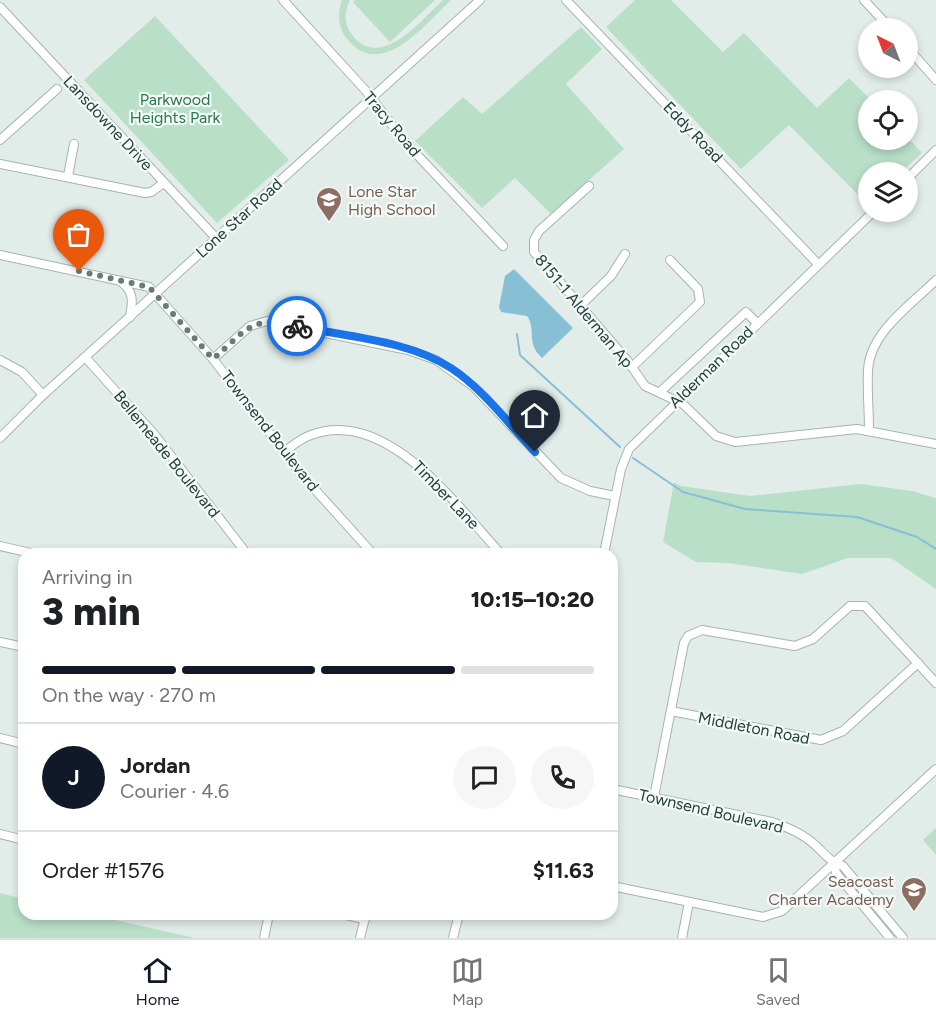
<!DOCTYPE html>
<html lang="en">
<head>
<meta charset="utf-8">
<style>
  body { margin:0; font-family:Figtree,sans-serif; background:#f6f6f6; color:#202124; height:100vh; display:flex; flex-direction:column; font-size:22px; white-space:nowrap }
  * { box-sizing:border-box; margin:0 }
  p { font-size:20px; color:#757577 }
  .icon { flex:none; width:33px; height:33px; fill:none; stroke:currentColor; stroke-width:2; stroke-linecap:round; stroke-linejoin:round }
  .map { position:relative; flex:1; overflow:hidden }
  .side { position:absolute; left:18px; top:548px; width:600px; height:372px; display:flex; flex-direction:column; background:#fff; border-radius:18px; box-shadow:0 3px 9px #0003 }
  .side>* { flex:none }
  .needle { width:39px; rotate:318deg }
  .controls { position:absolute; left:858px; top:18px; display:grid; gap:12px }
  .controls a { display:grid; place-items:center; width:60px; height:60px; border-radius:50%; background:#fff; box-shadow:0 3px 9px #0003; font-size:30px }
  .pin { position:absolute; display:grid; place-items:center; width:51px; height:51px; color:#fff; margin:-62px -26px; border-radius:50% 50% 50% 0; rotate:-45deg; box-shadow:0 0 6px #0007 }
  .pin .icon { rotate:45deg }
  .courier { position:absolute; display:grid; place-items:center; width:60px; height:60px; margin:-30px; border:4px solid #1a73e8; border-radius:50%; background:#fff; color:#222; box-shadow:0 2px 8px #0007 }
  .headline em { font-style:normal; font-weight:800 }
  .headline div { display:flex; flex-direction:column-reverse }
  .headline { display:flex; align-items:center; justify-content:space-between; height:102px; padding:0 24px }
  h1 { font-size:39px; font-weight:800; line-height:45px }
  .bar { display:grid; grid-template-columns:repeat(4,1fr); gap:9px 6px; align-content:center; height:72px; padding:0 24px }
  .bar i { height:8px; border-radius:4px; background:#e0e0e0 }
  .bar .active { background:#111827 }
  .bar p { grid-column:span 4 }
  .line { display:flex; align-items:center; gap:15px; padding:0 24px; border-top:2px solid #e0e0e0 }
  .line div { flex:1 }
  .round { display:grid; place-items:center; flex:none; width:63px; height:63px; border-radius:32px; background:#f6f6f6 }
  .tab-bar { display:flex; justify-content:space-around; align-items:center; height:84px; border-top:2px solid #e0e0e0; background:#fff; font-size:16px; color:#757577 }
  .tab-bar a { display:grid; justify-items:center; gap:3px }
  .tab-bar .active { color:#111827 }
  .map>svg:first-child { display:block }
  .green { fill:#b9dfc8 }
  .water { fill:#87bfd5 }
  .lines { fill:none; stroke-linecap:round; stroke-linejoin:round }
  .stream { stroke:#87bfd5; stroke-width:2 }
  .minor-casing { stroke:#a4b5b1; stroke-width:10 }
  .minor { stroke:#fff; stroke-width:8 }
  .done { stroke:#657c78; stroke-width:6; stroke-dasharray:0 10.8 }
  .route { stroke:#1a73e8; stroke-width:8 }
  .labels { text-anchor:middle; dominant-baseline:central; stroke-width:4.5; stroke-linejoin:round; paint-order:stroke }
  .park-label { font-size:16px; fill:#297851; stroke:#f2f9f7 }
  .street-label { font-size:16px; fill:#213f3b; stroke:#f2f9f7 }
  .education-label { font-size:16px; fill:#785e54; stroke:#f2f9f7; text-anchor:start }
</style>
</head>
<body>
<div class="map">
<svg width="936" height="938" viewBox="0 0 936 938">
  <rect width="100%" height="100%" fill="#e2ede9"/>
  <g class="green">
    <path d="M342 0H350C344 12 344 25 352 35 381 72 422 19 443 0H451C426 23 382 81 348 40 338 29 337 14 342 0Z"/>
    <path d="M355 0H435L390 42 353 2Z"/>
    <path d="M635 0H671L723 52 744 33 817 108 849 78 871 100H868V140L908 138 922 153 901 172H868L867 204 789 125 741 169 606 27Z"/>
    <path d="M155 16 289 160 217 223 84 80Z"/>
    <path d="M581 27 602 49 566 84 624 149 551 214 515 178 482 208 415 141 463 97 482 114Z"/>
    <path d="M674 482 681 486 750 496 861 484 912 491 936 498V589L891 558H848L802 574 728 563 696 562 663 542Z"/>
    <path d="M936 828V855L923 840Z"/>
    <path d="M0 893 24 899V914H88L195 938H0Z"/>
  </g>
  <path class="water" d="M514 269 573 328 542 358C525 342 537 330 527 316L501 312 499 307 505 276Z"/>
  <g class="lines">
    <g class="stream">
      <path d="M517 334 520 355 620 447"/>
      <path d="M633 458 683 492 745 509 857 517 917 537 936 549"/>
    </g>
    <defs>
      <g id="minor">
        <path d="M283 0 366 91 405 142 503 246"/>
        <path d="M566 0 818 264"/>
        <path d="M864 0 890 28"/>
        <path d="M0 7 216 238"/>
        <path d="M908 48 936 80"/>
        <path d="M0 140 57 89"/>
        <path d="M0 164 145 193 151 192 164 183"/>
        <path d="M68 176 74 144"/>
        <path d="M908 178 936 150"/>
        <path d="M589 186 539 231 534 240V252L627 360 645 386 683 404 716 436 735 442 857 429 936 444"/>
        <path d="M0 255 149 287 213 359 301 474 373 554"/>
        <path d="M120 281C134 291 133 301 130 317"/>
        <path d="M580 306 611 276 625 254"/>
        <path d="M85 357 154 434 247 554"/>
        <path d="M213 359 250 326 267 321 408 350 436 360 474 387 561 478 590 491 615 496"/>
        <path d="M0 360 22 372 43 395"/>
        <path d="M632 367 700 302 698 289 670 260"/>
        <path d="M660 392 746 312 757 323"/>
        <path d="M869 430C869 410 867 390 868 370 870 332 911 305 936 280"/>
        <path d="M0 438 43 395 480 0"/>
        <path d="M284 452C292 446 301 438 311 435 386 406 458 507 501 554"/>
        <path d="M0 546 35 554"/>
        <path d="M604 554 621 469 629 449 873 212"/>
        <path d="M0 642 24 647"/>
        <path d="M671 711 821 740 843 731 918 663"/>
        <path d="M0 738 24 744"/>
        <path d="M612 789 772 822C787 827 802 833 814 844 824 853 830 862 843 866L903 938"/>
        <path d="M654 797 684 643 688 636 702 630 795 646 813 639 850 606H865L936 683"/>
        <path d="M0 834 24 840"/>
        <path d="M834 863 836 873 890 938"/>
        <path d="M612 886 763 917 782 911 936 769"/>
        <path d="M341 914 365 919"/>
        <path d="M264 938 269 914"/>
        <path d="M360 938 366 914"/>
        <path d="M453 938 459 914"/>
        <path d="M682 938 689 902"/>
      </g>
    </defs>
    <use href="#minor" class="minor-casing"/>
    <use href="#minor" class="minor"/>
  </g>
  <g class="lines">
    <path class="done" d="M79 271 149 287 213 359C247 330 250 315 297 326"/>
    <path class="route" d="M297 326C347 337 407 340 451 368 483 389 509 424 535 452"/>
  </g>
  <defs>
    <symbol id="school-pin" viewBox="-11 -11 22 30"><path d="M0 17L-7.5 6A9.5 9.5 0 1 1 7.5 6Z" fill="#8d6e63" stroke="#f2f9f7"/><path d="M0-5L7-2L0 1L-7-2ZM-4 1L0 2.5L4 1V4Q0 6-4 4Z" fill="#fff"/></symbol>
  </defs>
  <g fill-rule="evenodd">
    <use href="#school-pin" x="314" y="185" width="30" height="40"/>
    <use href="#school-pin" x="899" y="875" width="30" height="40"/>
  </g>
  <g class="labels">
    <g class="park-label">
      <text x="175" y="99">Parkwood<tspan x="175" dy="18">Heights Park</tspan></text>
    </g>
    <g class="street-label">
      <text transform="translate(108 123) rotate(47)">Lansdowne Drive</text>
      <text transform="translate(392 124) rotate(50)">Tracy Road</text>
      <text transform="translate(693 132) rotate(46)">Eddy Road</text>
      <text transform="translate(239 218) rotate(-42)">Lone Star Road</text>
      <text transform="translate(584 311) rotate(50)">8151-1 Alderman Ap</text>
      <text transform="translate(711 367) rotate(-44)">Alderman Road</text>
      <text transform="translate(270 431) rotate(52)">Townsend Boulevard</text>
      <text transform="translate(167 454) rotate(51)">Bellemeade Boulevard</text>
      <text transform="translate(446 495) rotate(46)">Timber Lane</text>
      <text transform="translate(754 728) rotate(11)">Middleton Road</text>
      <text transform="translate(711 811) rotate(13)">Townsend Boulevard</text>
    </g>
    <g class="education-label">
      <text x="348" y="191">Lone Star<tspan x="348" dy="18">High School</tspan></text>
      <text x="894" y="881" text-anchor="end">Seacoast<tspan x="894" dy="18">Charter Academy</tspan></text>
    </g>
  </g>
</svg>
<div class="controls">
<a><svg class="needle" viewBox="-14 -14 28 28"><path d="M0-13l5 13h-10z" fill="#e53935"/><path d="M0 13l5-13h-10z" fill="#757577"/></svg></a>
<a><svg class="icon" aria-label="locate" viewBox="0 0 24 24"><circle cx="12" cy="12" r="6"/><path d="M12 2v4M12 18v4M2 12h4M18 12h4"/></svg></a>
<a><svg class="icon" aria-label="layers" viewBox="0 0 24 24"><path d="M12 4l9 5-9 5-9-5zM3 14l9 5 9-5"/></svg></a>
</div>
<div class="pin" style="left:79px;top:271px;background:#ea580c"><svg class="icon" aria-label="bag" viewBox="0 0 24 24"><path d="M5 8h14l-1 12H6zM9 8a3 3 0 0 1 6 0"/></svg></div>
<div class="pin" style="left:535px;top:452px;background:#1f2937"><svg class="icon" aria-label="home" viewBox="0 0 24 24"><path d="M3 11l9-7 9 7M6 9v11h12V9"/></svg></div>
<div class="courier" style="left:297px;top:326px"><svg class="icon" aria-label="bike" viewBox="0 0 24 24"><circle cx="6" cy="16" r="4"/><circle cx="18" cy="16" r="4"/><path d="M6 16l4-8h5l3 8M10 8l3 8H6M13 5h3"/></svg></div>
<section class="side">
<div class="headline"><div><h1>3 min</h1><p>Arriving in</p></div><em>10:15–10:20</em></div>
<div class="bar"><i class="active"></i><i class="active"></i><i class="active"></i><i></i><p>On the way · 270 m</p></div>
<div class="line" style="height:108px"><b class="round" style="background:#111827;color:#fff">J</b><div><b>Jordan</b><p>Courier · 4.6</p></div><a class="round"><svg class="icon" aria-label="chat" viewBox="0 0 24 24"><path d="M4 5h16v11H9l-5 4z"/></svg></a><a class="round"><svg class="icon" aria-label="phone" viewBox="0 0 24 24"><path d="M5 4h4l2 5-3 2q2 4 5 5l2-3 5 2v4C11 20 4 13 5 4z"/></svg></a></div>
<div class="line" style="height:78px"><div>Order #1576</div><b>$11.63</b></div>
</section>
</div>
<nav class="tab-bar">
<a class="active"><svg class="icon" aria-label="home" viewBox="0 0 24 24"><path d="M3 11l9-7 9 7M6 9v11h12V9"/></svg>Home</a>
<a><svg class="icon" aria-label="map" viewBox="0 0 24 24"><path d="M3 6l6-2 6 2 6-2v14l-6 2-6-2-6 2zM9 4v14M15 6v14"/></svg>Map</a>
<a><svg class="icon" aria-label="saved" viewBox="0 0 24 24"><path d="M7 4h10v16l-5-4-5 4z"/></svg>Saved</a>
</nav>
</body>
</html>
